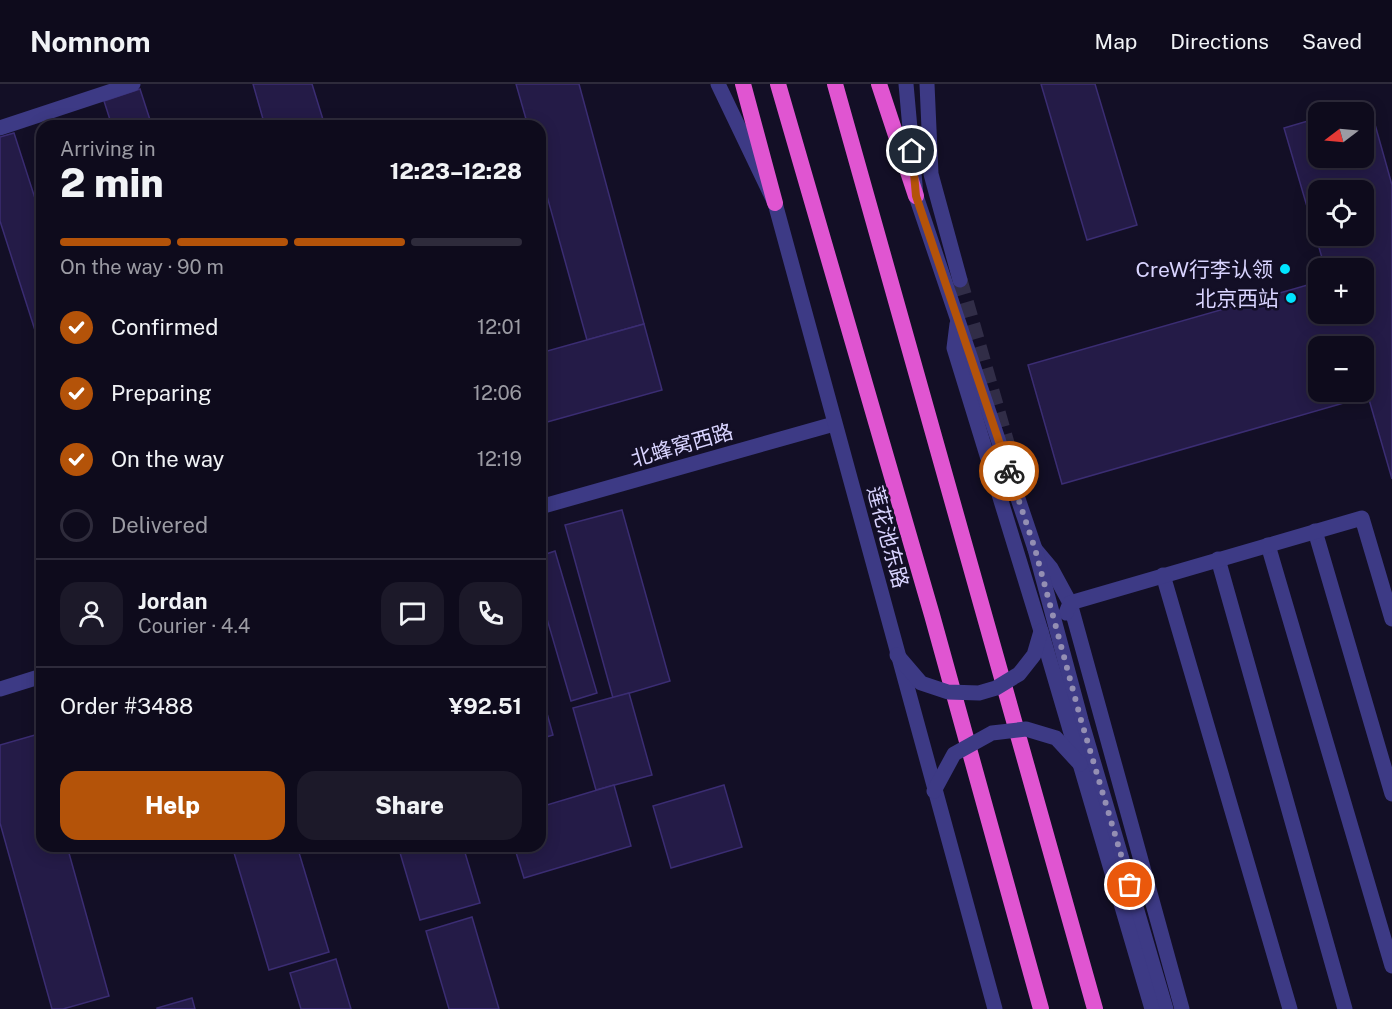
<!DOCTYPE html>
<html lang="en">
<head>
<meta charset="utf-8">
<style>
  body { margin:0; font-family:"Public Sans","Noto Sans SC",sans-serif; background:#1c1929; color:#f1f3f6; height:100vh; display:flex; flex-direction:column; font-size:22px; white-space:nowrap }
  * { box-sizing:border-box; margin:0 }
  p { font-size:20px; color:#9b9ba3 }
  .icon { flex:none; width:33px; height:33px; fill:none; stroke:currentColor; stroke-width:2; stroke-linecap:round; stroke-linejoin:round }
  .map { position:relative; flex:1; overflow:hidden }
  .drawer { position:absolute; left:36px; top:36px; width:510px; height:732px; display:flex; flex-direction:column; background:#0e0b1c; border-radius:18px; box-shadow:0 3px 15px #0003,0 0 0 2px #2e2b3b }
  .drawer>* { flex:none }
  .needle { width:39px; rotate:254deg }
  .fabs { position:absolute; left:1308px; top:18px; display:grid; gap:12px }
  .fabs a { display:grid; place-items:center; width:66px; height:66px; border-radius:12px; background:#0e0b1c; box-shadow:0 3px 15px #0003,0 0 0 2px #2e2b3b; font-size:30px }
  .pin { position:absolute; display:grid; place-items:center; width:51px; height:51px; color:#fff; margin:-26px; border:3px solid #fff; border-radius:50%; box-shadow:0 2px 6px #0007 }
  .courier { position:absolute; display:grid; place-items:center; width:60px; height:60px; margin:-30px; border:4px solid #b45309; border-radius:50%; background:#fff; color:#222; box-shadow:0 2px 8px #0007 }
  .headline em { font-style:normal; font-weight:800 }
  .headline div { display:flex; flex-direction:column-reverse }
  .headline { display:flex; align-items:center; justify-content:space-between; height:102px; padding:0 24px }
  h1 { font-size:39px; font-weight:800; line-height:45px }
  .bar { display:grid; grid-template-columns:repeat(4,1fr); gap:9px 6px; align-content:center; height:72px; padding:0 24px }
  .bar i { height:8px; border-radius:4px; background:#2e2b3b }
  .bar .on { background:#b45309 }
  .bar p { grid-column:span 4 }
  .line { display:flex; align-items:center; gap:15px; padding:0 24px; border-top:2px solid #2e2b3b }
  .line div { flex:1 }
  .round { display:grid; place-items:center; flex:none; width:63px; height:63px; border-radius:18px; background:#1c1929 }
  ol { padding:0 24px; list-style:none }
  li { display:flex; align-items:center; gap:18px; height:66px }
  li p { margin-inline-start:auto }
  li .icon { padding:6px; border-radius:50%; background:#b45309; color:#fff; stroke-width:4 }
  li:last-child { color:#9b9ba3 }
  li i { width:33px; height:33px; border:3px solid #2e2b3b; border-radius:50% }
  .action { display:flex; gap:12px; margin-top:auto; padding:12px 24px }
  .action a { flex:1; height:69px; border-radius:18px; background:#b45309; color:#fff; font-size:24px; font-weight:800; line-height:69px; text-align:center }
  .action a+a { background:#1c1929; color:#f1f3f6 }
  header { display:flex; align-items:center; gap:36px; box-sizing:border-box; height:84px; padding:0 30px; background:#0e0b1c; border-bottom:2px solid #2e2b3b }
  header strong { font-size:28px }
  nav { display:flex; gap:33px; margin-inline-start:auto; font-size:21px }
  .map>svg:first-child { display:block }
  .building { fill:#241b47; stroke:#3b2d73; stroke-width:1.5; fill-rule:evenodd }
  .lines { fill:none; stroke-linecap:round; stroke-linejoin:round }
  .tertiary-tunnel { stroke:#312d47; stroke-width:15; stroke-dasharray:15 8; stroke-linecap:butt }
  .service { stroke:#3d3a85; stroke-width:15 }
  .minor { stroke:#3d3a85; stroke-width:15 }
  .tertiary { stroke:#3d3a85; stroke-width:15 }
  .trunk { stroke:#e055d1; stroke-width:16 }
  .tertiary-bridge { stroke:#3d3a85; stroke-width:15 }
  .done { stroke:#948fb3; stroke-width:6; stroke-dasharray:0 10.8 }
  .route { stroke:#b45309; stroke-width:8 }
  .poi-dot { fill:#00e5ff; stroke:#130f26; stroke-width:2 }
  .labels { text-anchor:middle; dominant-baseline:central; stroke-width:5; stroke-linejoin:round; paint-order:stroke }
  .poi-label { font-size:21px; fill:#d9d4ff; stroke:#130f26; text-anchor:end }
  .street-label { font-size:21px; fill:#d9d4ff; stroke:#130f26 }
</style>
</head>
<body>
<header>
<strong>Nomnom</strong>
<nav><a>Map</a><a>Directions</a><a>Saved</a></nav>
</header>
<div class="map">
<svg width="1392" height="925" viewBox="0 0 1392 925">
  <rect width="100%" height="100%" fill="#130f26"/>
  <g class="building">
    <path d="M253 0H312L325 42H265Z"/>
    <path d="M516 0H579L644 240 587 256 540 87V42H528Z"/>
    <path d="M1041 0H1095L1137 141 1087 156Z"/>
    <path d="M140 5 152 42H112L104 17Z"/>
    <path d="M1369 19 1392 101V395L1368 312 1062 400 1028 281 1318 198V230H1364V184H1325L1284 44 1318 34V74H1364V28H1337ZM1318 106H1364V152H1318ZM1318 262H1364V308H1318Z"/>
    <path d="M14 49 42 136 41 265 0 137V53Z"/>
    <path d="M644 240 662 306 540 340V269Z"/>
    <path d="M622 426 670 597 613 614 565 441Z"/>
    <path d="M555 467 597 609 571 617 540 511V472Z"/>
    <path d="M540 604 553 651 540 655Z"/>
    <path d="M629 609 652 691 596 706 573 624Z"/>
    <path d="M42 649V762H67L109 912 63 925H52L0 739V661Z"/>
    <path d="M614 701 631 762 524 794 514 762H540V723Z"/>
    <path d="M724 701 742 763 671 784 653 722Z"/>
    <path d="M232 762H297L329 868 269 886Z"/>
    <path d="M398 762H463L480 819 420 836Z"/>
    <path d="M472 833 499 925H449L426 847Z"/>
    <path d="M336 875 351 925H301L290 889Z"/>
    <path d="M192 914 195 925H157V924Z"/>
  </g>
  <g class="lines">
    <path class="tertiary-tunnel" d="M960 196 1009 366"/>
    <g class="service">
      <path d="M1315 447 1392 710"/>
      <path d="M1268 461 1392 882"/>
      <path d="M1035 465 1051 484 1070 519 1182 925"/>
      <path d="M1218 475 1345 925"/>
      <path d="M1163 491 1290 925"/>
      <path d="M1066 529 1070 519 1362 434 1392 535"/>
    </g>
    <g class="minor">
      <path d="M0 44 133 0"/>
      <path d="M540 423 834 340"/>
      <path d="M0 605 42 592"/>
    </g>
    <g class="tertiary">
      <path d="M718 0 775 119 995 925"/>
      <path d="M906 0 916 112 1035 465 1081 636 1166 925"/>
      <path d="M927 0 931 90 960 196"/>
      <path d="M957 240 954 264 1041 547 1152 925"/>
    </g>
    <g class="trunk">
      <path d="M743 0 775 119"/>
      <path d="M778 0 932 531 1041 925"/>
      <path d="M835 0 1095 925"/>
      <path d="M879 0 916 112"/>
    </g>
    <g class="tertiary-bridge">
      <path d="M897 571 921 599 948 608 979 609 996 604 1019 590 1034 571 1041 547"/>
      <path d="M934 707 954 670 992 649 1026 645 1056 654 1080 680"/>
    </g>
  </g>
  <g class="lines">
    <path class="done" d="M1009 387 1035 465 1081 636 1130 801"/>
    <path class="route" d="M912 67 916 112 1009 387"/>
  </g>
  <g class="poi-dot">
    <circle cx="1285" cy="185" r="6"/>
    <circle cx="1291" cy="214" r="6"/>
  </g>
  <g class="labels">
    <g class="poi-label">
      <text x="1273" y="185">CreW行李认领</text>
      <text x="1279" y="214">北京西站</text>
    </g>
    <g class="street-label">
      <text transform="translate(682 361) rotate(-16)">北蜂窝西路</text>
      <text transform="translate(888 453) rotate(75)">莲花池东路</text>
    </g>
  </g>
</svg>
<div class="fabs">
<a><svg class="needle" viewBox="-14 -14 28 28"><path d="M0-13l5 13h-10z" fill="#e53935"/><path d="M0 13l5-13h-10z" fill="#9b9ba3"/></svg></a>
<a><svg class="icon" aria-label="locate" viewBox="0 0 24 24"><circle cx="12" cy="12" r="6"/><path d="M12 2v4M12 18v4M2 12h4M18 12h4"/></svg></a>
<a>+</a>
<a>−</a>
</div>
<div class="pin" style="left:1130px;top:801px;background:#ea580c"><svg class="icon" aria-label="bag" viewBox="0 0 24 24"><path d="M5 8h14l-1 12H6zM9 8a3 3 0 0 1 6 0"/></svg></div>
<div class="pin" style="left:912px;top:67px;background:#1f2937"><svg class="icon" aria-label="home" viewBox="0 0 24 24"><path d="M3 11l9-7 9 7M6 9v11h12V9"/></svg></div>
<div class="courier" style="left:1009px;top:387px"><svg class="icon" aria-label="bike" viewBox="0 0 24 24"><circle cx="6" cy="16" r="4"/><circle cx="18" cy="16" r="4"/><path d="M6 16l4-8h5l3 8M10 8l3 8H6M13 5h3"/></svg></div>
<section class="drawer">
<div class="headline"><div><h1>2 min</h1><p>Arriving in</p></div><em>12:23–12:28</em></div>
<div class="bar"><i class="on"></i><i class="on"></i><i class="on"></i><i></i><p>On the way · 90 m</p></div>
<ol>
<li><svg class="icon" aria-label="check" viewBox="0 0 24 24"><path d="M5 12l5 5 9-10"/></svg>Confirmed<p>12:01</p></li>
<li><svg class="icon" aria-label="check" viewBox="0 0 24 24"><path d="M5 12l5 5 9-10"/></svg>Preparing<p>12:06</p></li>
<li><svg class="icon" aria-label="check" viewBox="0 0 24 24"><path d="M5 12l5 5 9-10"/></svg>On the way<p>12:19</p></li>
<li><i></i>Delivered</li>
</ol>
<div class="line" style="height:108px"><a class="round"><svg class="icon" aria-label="person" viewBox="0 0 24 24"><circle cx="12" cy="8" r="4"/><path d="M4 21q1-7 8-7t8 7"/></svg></a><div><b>Jordan</b><p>Courier · 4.4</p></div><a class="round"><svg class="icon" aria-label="chat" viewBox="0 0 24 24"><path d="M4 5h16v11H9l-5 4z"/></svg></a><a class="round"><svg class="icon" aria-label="phone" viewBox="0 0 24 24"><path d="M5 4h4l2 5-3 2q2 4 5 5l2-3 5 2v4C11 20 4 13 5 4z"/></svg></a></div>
<div class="line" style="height:78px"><div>Order #3488</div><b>¥92.51</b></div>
<div class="action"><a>Help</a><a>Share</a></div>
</section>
</div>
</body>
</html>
